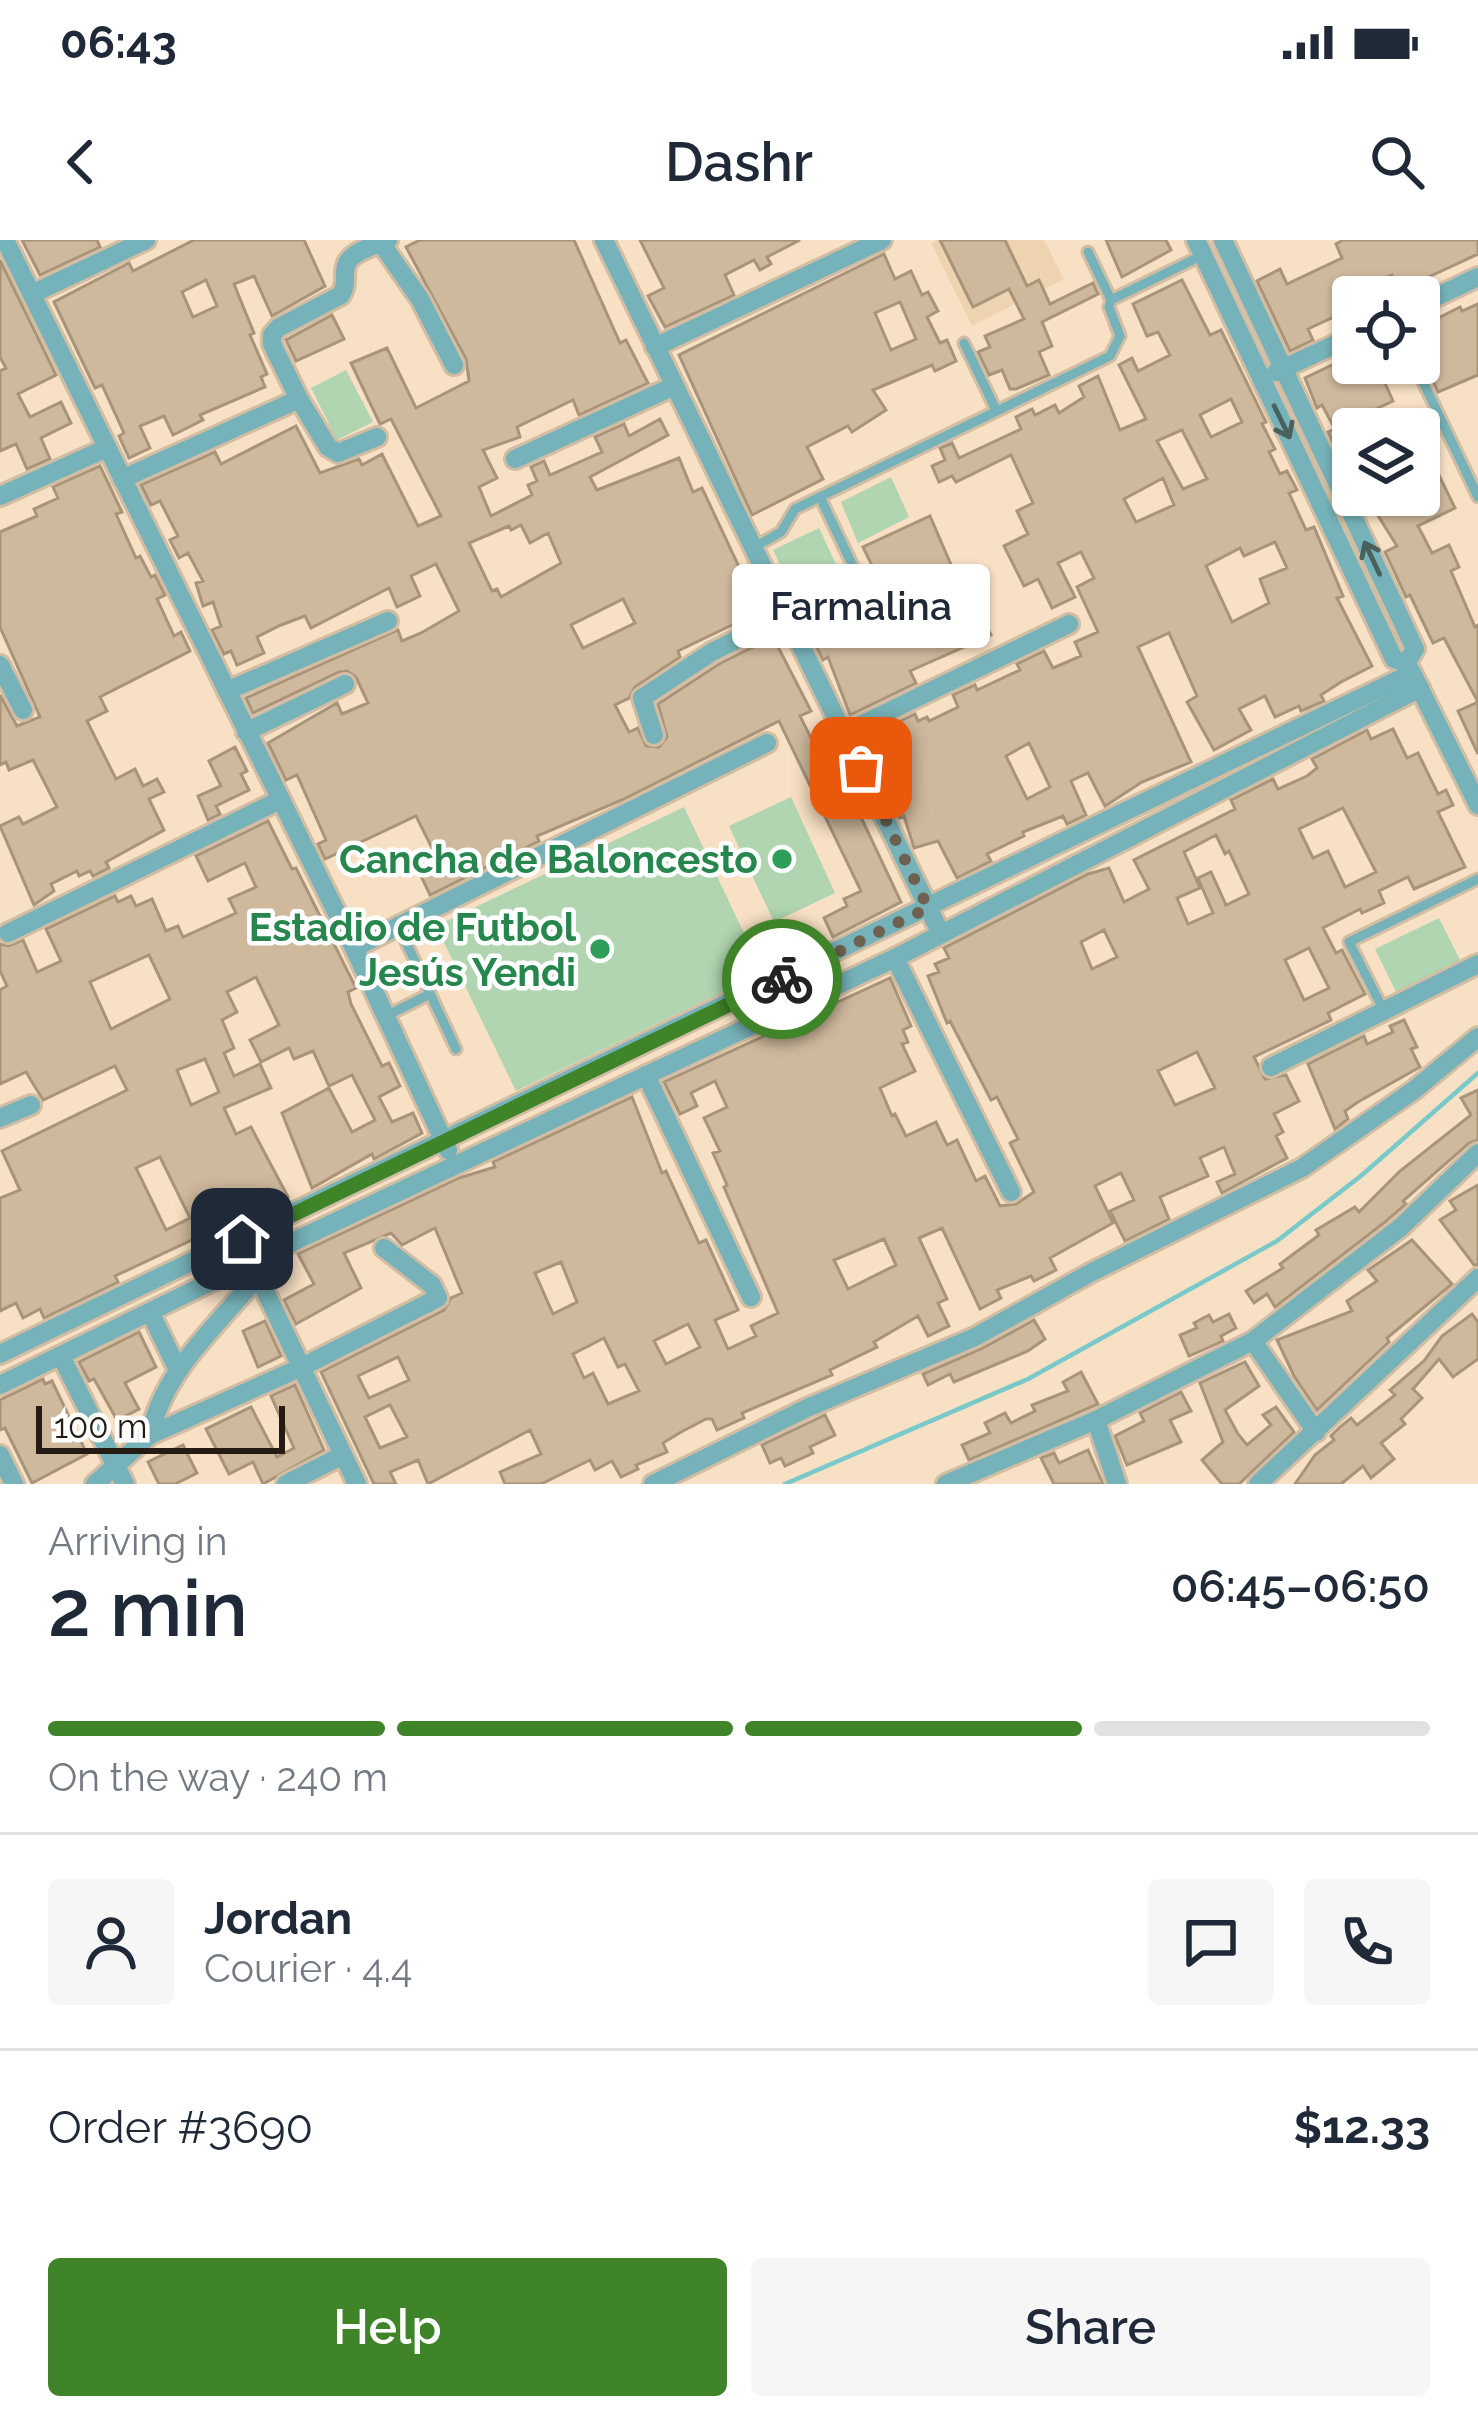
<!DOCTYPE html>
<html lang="en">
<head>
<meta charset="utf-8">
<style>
  body { margin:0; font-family:Raleway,sans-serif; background:#f6f6f7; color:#1f2937; height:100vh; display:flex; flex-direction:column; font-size:45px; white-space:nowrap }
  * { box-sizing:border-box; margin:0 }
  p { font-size:39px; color:#747a83 }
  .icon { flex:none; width:66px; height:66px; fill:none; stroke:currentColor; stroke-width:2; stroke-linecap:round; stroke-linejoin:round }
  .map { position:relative; height:1244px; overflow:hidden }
  .drawer { display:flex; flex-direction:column; background:#fff; flex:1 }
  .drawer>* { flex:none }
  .buttons { position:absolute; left:1332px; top:36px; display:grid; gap:24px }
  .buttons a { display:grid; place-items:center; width:108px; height:108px; border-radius:12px; background:#fff; box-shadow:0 3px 9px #0004; font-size:60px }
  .scale { position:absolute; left:36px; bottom:30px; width:249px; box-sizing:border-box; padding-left:12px; border:6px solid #241c12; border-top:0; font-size:33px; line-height:42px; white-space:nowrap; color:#241c12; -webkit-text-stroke:9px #fff; paint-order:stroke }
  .pin { position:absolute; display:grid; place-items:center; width:102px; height:102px; color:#fff; margin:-51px; border-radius:24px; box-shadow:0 6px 18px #0006 }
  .courier { position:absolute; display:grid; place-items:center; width:120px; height:120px; margin:-60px; border:9px solid #3f8428; border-radius:50%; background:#fff; color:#222; box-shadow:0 3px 15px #0007 }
  .bubble { position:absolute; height:84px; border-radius:12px; background:#fff; box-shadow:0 3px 9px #0004; font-size:39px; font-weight:600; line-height:84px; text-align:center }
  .headline em { font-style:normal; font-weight:600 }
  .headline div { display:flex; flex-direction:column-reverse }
  .headline { display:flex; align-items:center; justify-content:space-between; height:204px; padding:0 48px }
  h1 { font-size:78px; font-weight:600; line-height:90px }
  .bar { display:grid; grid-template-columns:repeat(4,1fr); gap:18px 12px; align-content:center; height:144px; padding:0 48px }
  .bar i { height:15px; border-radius:9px; background:#e0e1e3 }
  .bar .on { background:#3f8428 }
  .bar p { grid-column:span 4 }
  .line { display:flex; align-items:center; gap:30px; padding:0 48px; border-top:3px solid #e0e1e3 }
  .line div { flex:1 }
  .round { display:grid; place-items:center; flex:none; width:126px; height:126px; border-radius:12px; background:#f6f6f7 }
  .cta { display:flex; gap:24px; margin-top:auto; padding:24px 48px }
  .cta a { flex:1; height:138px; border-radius:12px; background:#3f8428; color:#fff; font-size:48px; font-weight:600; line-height:138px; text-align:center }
  .cta a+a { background:#f6f6f7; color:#1f2937 }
  .status { display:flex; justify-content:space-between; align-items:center; height:84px; padding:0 60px; background:#fff; direction:ltr }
  .status svg { height:33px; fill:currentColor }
  header { display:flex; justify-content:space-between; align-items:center; height:156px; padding:0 48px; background:#fff; font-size:54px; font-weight:600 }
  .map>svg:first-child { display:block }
  .built { fill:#eed3b0 }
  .green { fill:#b0d5b0 }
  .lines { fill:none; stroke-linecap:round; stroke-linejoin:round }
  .stream { stroke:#79c9ca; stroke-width:4.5 }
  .building { fill:#cfb99d; stroke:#a99479; stroke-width:3; fill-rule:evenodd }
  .lane-casing { stroke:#d1bda3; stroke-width:15 }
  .street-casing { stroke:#d1bda3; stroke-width:24 }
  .lane { stroke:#76b2b9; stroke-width:9 }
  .street { stroke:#76b2b9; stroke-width:18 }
  .oneway { stroke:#49605d }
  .done { stroke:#6e6150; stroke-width:12; stroke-dasharray:0 21.6 }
  .route { stroke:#3f8428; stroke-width:15 }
  .leisure-dot { fill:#2e9e5b; stroke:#fff; stroke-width:4.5 }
  .labels { text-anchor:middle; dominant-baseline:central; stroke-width:9; stroke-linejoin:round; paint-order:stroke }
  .leisure-label { font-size:39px; font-weight:bold; fill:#27864d; stroke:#fff; text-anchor:end }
</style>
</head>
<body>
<div class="status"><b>06:43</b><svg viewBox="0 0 49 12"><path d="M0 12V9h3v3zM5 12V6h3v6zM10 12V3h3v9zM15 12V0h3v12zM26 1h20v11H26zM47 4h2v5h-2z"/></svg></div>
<header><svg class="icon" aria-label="back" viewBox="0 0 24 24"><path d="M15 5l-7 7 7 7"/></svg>Dashr<svg class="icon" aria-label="search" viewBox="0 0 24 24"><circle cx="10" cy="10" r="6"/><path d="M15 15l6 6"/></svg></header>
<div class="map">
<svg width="1478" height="1244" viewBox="0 0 1478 1244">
  <rect width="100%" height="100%" fill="#f7e0c3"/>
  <path class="built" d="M937 0H1044L1064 39 972 86 931 3Z"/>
  <g class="green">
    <path d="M346 130 373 182 337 200 311 148Z"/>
    <path d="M891 237 909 277 858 303 841 262Z"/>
    <path d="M819 288 849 352 803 374 773 310Z"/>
    <path d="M791 557 835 653 774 682 729 586Z"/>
    <path d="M684 567 763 733 516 851 436 686Z"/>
    <path d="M1439 678 1460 720 1396 752 1375 709Z"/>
  </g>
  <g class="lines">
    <path class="stream" d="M785 1244 1028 1139 1277 1001 1362 935 1478 833"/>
  </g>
  <g class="building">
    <path d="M22 0H97L100 7 40 35Z"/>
    <path d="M194 0H304L325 46 272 76 254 36 234 44 254 93 250 95 267 134 261 137 265 147 200 175 203 180 173 195 164 176 140 186 150 208 129 218 119 196 124 193 102 145 95 148 54 62 129 23 133 31ZM206 40 217 66 193 77 182 52Z"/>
    <path d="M420 0H574L620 103 626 100 648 143 579 175 573 160 517 187 520 197 483 210 497 238 479 247 491 276 532 255 528 245 537 241 531 227 544 221 550 235 602 212 595 197 624 184 629 196 660 179 668 195 590 237 597 250 679 218 693 252 702 248 756 363 734 373 738 382 678 411 680 417 635 447 629 458 615 465 629 492 638 488 646 506 659 507 667 497 658 464 719 424 773 397 811 471 800 476 843 562 852 558 901 662 833 697 824 678 847 666 844 659 861 651 779 481 622 560 537 596 539 601 430 655 421 636 441 626 416 576 325 619 318 604 326 600 297 535 286 540 268 503 337 463 342 474 368 463 356 437 347 431 339 432 253 473 246 458 398 390 402 401 421 393 459 371 436 324 411 336 420 356 397 367 389 348 311 388 305 376 281 385 257 397 264 413 237 425 231 411 224 414 212 390 221 386 213 362 203 366 196 343 203 341 188 313 179 318 170 300 178 296 160 261 151 265 141 245 215 212 221 224 296 186 320 233 359 219 362 225 382 214 418 286 441 276 391 179 380 184 351 123 387 108 416 168 469 141 466 119 406 7ZM521 285 530 303 548 293 561 323 501 357 497 349 492 351 469 303 509 286 511 290ZM623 359 635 383 583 408 571 385Z"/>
    <path d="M640 0H800L767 17 771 24 760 30 754 20 725 35 734 55 665 87 648 56 664 48Z"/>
    <path d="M940 0H1005L1027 46 1039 40 1050 64 1093 43 1098 54 1042 82 1052 106 1039 112 1049 135 1016 149H1010L1002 130 989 135 978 112 990 107 985 96 1024 79 1009 49 973 67Z"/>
    <path d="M1106 0H1166L1171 10 1122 37Z"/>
    <path d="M1343 0H1478V14L1422 40 1424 45 1401 57 1392 35 1344 55 1351 69 1308 89 1313 100 1290 111 1257 41 1280 29 1287 44 1342 18 1336 4Z"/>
    <path d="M884 14 895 39 911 31 922 55 928 52 938 71 927 77 940 103 947 100 956 121 935 131 932 125 873 150 886 170 852 192 848 186 807 207 823 239 752 275 679 115ZM900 62 916 99 891 110 875 73Z"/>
    <path d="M0 20 56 135 18 154 30 177 61 162 71 183 41 198 50 219 27 229 16 204 0 211V131L6 128 0 117Z"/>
    <path d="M1182 40 1210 95 1221 90 1266 182 1262 184 1275 209 1269 212 1280 234 1287 231 1297 250 1289 253 1306 290 1314 287 1343 356 1337 358 1372 426 1341 442 1321 455 1324 461 1301 471 1299 466 1275 477 1265 456 1239 469 1251 490 1214 510 1187 462 1197 456 1169 393 1138 407 1191 522 1142 542 1105 566 1088 533 1071 541 1086 575 1067 584 1063 576 1023 592 1024 596 987 614 991 621 957 638 938 601 914 608 904 576 899 578 881 540 888 536 874 501 887 496 884 489 915 474 918 481 927 477 929 481 958 467 953 455 975 445 977 450 1020 430 1017 424 1044 411 1053 428 1081 416 1075 402 1098 392 1077 347 1094 338 1081 312 1058 323 1075 357 1052 368 1038 339 1024 346 1004 306 1028 294 1017 271 1033 263 1011 215 956 242 952 236 939 242 932 226 945 220 940 208 952 203 959 218 1021 189 1016 177 1032 169 1035 175 1055 165 1059 173 1084 157 1079 146 1098 136 1120 190 1146 179 1119 125 1132 118 1138 131 1170 115 1158 92 1147 96 1133 64ZM1231 159 1242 182 1211 197 1200 175ZM1182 190 1207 239 1183 249 1157 201ZM1163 238 1174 265 1136 282 1124 259ZM1275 302 1287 328 1260 339 1269 363 1232 382 1206 326 1240 308 1244 316ZM1029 503 1050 547 1027 559 1006 516Z"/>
    <path d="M1478 64V135L1438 152 1419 112V88L1460 67 1462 71Z"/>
    <path d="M332 75 344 99 296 121 286 100Z"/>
    <path d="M1353 115V123H1376L1393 161 1363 175 1369 189H1353V209L1339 215 1328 192 1335 189 1322 165 1317 168 1305 138Z"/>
    <path d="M1433 223 1455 268 1418 286 1432 313 1449 305 1459 327 1451 331 1475 387 1478 385V514L1458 471 1478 462 1444 398 1433 403 1410 355 1406 357 1385 312 1397 306 1365 255H1419V230Z"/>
    <path d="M100 226 122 272 116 274 136 318 140 316 151 337 155 335 165 355 157 359 174 396 181 392 190 411 100 457 107 471 87 481 116 539 135 529 143 546 157 539 164 552 149 559 164 590 106 622 109 628 93 636 90 631 79 636 77 631 51 644 54 651 34 665 0 586 19 577 23 584 57 567 33 520 9 530 6 522 0 525V455L17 486 40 477 0 387V292L37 276 34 269 58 258 53 247Z"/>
    <path d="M930 276 962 350 967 348 991 395 910 431 916 443 850 475 828 417 823 420 804 382 882 346 863 307Z"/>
    <path d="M1393 489 1407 518 1418 513 1438 554 1446 550 1453 565 1438 572 1465 627 1414 649 1408 637 1379 651 1384 663 1362 673 1360 669 1323 688 1336 713 1342 710 1365 754 1328 773 1331 780 1254 817 1265 839 1286 835 1299 861 1274 874 1283 892 1276 896 1287 918 1222 953 1217 942 1235 934 1224 907 1200 918 1208 936 1160 957 1169 979 1125 1001 1110 971 1134 960 1121 933 1095 946 1113 983 1050 1018 1056 1030 1034 1041 1031 1036 997 1050 1001 1058 980 1069 942 988 919 998 947 1059 938 1063 949 1086 928 1096 918 1076 874 1102 877 1107 830 1130 832 1135 742 1173 744 1178 717 1190 712 1179H706L681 1192 663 1203 667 1212 636 1225 638 1229 621 1237 612 1221 595 1230 590 1220 541 1244H505L500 1232 541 1214 530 1190 428 1244 418 1220 390 1232 396 1244H374L321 1132 444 1070 451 1058 462 1053 435 988 402 1005 391 993 344 1013 361 1048 296 1084 284 1060 314 1044 298 1014 459 938 495 927 493 922 632 857 662 933 666 931 699 1003 706 1000 738 1070 715 1080 728 1109 756 1096 751 1086 778 1073 724 947 727 945 713 913 720 911 704 878 727 867 715 841 691 853 697 866 680 874 664 842 890 738 911 786 903 790 908 802 902 804 915 831 880 848 892 876 895 874 906 896 936 882 947 905 957 900 976 941 985 936 1000 966 1016 964 1034 952 1010 903 1018 899 997 857 991 860 950 781 947 783 928 736 939 732 935 724 949 718 944 708 1088 634 1109 628 1124 662 1149 649 1134 620 1235 569 1231 560 1273 539 1278 549 1307 536 1317 528 1312 519 1367 490 1371 499ZM1343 568 1376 632 1345 647 1328 611 1313 618 1299 589ZM1216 595 1225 614 1229 611 1249 654 1226 665 1211 632 1198 638 1213 673 1188 684 1177 658 1200 648 1184 612ZM1104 690 1117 717 1092 729 1081 702ZM1309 708 1329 748 1304 760 1285 720ZM1197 812 1215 848 1175 865 1158 831ZM884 999 896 1025 848 1049 834 1020ZM561 1022 577 1062 553 1074 535 1033ZM688 1084 700 1107 666 1124 654 1101ZM604 1098 618 1127 625 1124 639 1151 608 1164 593 1133 584 1138 573 1114ZM398 1117 409 1140 369 1158 358 1136ZM390 1165 407 1197 380 1208 365 1177Z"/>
    <path d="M235 507 247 531 241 534 249 550 216 566 220 574 208 580 198 556 221 546 209 521Z"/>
    <path d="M268 581 292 629 296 628 356 748 348 752 351 764 382 826 389 823 400 846 379 857 392 882 413 873 422 893 374 919 372 914 312 948 282 873 329 848 352 892 375 880 352 835 329 846 313 811 294 819 289 808 261 822 250 800 279 785 256 737 227 752 237 772 222 780 234 808 224 813 234 836 260 824 271 848 224 868 236 894 251 887 288 957 241 983 209 996 207 993 115 1036 118 1042 44 1078 40 1069 23 1078 16 1063 0 1071V958L20 950 2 911 127 850 115 826 43 860 26 832 0 844V750L7 746 0 731V704L8 706 23 700 37 732 61 721 46 689 115 656 118 662 131 656 136 666 152 659 166 691 178 686 183 697 236 673 229 659 256 647 245 623 208 641 196 616ZM149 715 170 759 111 789 90 742ZM205 819 219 852 191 865 177 830ZM160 917 190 978 166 990 136 928Z"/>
    <path d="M1404 780 1417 807 1411 809 1420 827 1358 862 1345 871 1348 879 1335 889 1308 824 1364 796 1367 804 1393 792 1390 786Z"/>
    <path d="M1478 850V900L1469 903 1403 961 1406 964 1385 982 1275 1067 1267 1054 1254 1063 1246 1051 1283 1028 1280 1024 1319 995 1316 990 1355 967 1359 972 1400 931 1471 875 1461 858Z"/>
    <path d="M1478 945V1025H1474L1440 980 1456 970 1450 961Z"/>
    <path d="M1412 1000 1452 1044 1387 1098 1389 1102 1317 1170 1294 1136 1277 1100 1352 1071 1347 1061 1377 1041 1368 1030Z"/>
    <path d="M1229 1074 1236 1088 1221 1096 1223 1101 1189 1116 1180 1095 1197 1088 1194 1083 1209 1075 1213 1082Z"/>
    <path d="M1472 1074 1478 1082V1119L1453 1137 1439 1119 1413 1149 1422 1158 1401 1179 1405 1184 1381 1203 1394 1219 1371 1238 1363 1226 1341 1244H1295L1315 1215 1334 1200 1331 1196 1340 1187 1351 1178 1357 1185 1395 1155 1390 1150 1424 1121 1442 1096Z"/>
    <path d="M1034 1080 1045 1099 1028 1111 954 1142 950 1134 928 1145 923 1134 981 1109Z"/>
    <path d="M265 1081 281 1116 258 1127 243 1091Z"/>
    <path d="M139 1092 156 1127 125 1143 139 1169 117 1180 94 1139 89 1141 79 1122Z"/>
    <path d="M1245 1122 1259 1146 1225 1170 1238 1194 1247 1205 1271 1185 1263 1175 1276 1167 1294 1192 1239 1244H1222L1202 1220 1223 1202 1200 1143Z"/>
    <path d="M1081 1132 1098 1164 969 1220 962 1205 990 1193 985 1183 1005 1173 1011 1183 1035 1171 1032 1165 1068 1151 1063 1142Z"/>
    <path d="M43 1139 45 1144 52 1141 87 1214 32 1243 5 1188 0 1190V1160Z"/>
    <path d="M295 1145 324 1210 263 1244 253 1222 229 1234 206 1189 251 1167 277 1217 294 1208 271 1156Z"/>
    <path d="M1181 1152 1191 1171 1170 1180 1181 1202 1127 1225 1115 1196 1144 1181 1140 1173Z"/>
    <path d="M825 1175 835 1195 810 1207 813 1213 785 1226 781 1218 770 1223 762 1205Z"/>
    <path d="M183 1205 197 1233 175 1244H159L148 1222Z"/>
    <path d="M1088 1210 1103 1244H1054L1041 1218 1054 1213 1059 1223Z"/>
  </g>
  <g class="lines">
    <defs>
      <g id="lane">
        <path d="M1088 12 1111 60"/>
        <path d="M964 103 996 170"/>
        <path d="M1414 123 1478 257"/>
        <path d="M820 257 860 341"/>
        <path d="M753 308 781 292 795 269 1110 116 1120 96 1109 67 1111 60 1203 15"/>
        <path d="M405 700 456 809"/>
        <path d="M1384 771 1349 702 1478 639"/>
        <path d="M386 776 430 754"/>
      </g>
      <g id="street">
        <path d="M5 0 354 708 448 910"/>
        <path d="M604 0 941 694"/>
        <path d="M1196 0 1394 419 1406 423 1412 433 1478 565"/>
        <path d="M1223 0 1415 409 1406 423"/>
        <path d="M381 3 420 59 454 125"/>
        <path d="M32 54 146 0"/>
        <path d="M1419 65 1478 37"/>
        <path d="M655 107 882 0"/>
        <path d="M1276 132 1353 96"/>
        <path d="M299 159 272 104V95L278 88 341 55C348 43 343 38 346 26 349 12 376 5 388 0"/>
        <path d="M515 219 674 146"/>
        <path d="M122 239 299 159 328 207 338 213 377 197"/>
        <path d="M0 256 107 208"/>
        <path d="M0 425 23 470"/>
        <path d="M227 451 388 381"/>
        <path d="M246 492 345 444"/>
        <path d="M844 493 1069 384"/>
        <path d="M654 495 642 458 712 412 786 375"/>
        <path d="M8 693 280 560"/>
        <path d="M354 708 767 503"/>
        <path d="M895 718 1011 952"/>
        <path d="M1271 827 1478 724"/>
        <path d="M646 835 751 1057"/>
        <path d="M0 878 31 865"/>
        <path d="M258 1036 282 1007 895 718 1420 448"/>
        <path d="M150 1072 178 1130"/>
        <path d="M1253 1101 1316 1192"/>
        <path d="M0 1114 1412 433"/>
        <path d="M61 1116 125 1244"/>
        <path d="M0 1145 272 1012"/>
        <path d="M1096 1180 1117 1244"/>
        <path d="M150 1195C163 1131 218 1085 258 1036L357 1244"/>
        <path d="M0 1215 14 1244"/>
        <path d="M95 1244 150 1195 302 1127 438 1058 432 1045 384 1008"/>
        <path d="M286 1244 343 1215"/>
        <path d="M653 1244 807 1168 975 1097 1092 1032 1302 928 1414 850 1478 797"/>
        <path d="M946 1244 1096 1180 1253 1101 1401 987 1478 913"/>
        <path d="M1258 1244 1478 1038"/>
      </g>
    </defs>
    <use href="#lane" class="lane-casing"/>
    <use href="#street" class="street-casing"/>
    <use href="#lane" class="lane"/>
    <use href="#street" class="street"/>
  </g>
  <defs><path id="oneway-shaft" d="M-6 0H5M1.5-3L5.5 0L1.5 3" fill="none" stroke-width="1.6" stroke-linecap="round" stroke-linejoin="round" transform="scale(3)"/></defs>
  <g class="oneway">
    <use href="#oneway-shaft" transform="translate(1282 182) rotate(64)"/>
    <use href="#oneway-shaft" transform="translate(1372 318) rotate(-115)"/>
  </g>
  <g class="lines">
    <path class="done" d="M782 739 928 668 861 528"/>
    <path class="route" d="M242 999 782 739"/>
  </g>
  <g class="leisure-dot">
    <circle cx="782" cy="619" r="12"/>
    <circle cx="600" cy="709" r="12"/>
  </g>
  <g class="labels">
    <g class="leisure-label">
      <text x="758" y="619">Cancha de Baloncesto</text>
      <text x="576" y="687">Estadio de Futbol<tspan x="576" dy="45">Jesús Yendi</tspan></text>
    </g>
  </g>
</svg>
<div class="buttons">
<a><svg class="icon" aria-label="locate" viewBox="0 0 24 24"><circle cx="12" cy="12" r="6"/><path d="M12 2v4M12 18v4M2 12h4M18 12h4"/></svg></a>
<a><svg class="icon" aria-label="layers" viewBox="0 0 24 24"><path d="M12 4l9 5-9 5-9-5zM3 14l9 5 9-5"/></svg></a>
</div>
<div class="scale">100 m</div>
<div class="pin" style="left:861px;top:528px;background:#ea580c"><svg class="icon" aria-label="bag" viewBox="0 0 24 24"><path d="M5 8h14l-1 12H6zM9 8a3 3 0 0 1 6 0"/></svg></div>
<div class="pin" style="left:242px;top:999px;background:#1f2937"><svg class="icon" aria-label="home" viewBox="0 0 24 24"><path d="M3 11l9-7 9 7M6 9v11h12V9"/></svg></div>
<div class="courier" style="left:782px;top:739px"><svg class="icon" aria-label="bike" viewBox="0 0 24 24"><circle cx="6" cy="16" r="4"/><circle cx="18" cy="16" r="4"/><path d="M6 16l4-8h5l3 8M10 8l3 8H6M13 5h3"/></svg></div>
<div class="bubble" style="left:732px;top:324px;width:258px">Farmalina</div>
</div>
<section class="drawer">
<div class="headline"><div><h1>2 min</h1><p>Arriving in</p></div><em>06:45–06:50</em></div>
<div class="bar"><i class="on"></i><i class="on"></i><i class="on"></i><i></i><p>On the way · 240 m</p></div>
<div class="line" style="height:216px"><a class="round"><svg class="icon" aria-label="person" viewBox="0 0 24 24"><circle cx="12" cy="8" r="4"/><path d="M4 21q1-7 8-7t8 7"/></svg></a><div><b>Jordan</b><p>Courier · 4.4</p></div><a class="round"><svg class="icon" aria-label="chat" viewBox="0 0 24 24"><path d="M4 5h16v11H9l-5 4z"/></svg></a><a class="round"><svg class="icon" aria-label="phone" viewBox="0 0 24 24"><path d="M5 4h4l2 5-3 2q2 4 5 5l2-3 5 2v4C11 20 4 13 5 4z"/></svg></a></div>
<div class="line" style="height:156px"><div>Order #3690</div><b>$12.33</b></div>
<div class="cta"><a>Help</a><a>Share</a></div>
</section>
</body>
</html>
